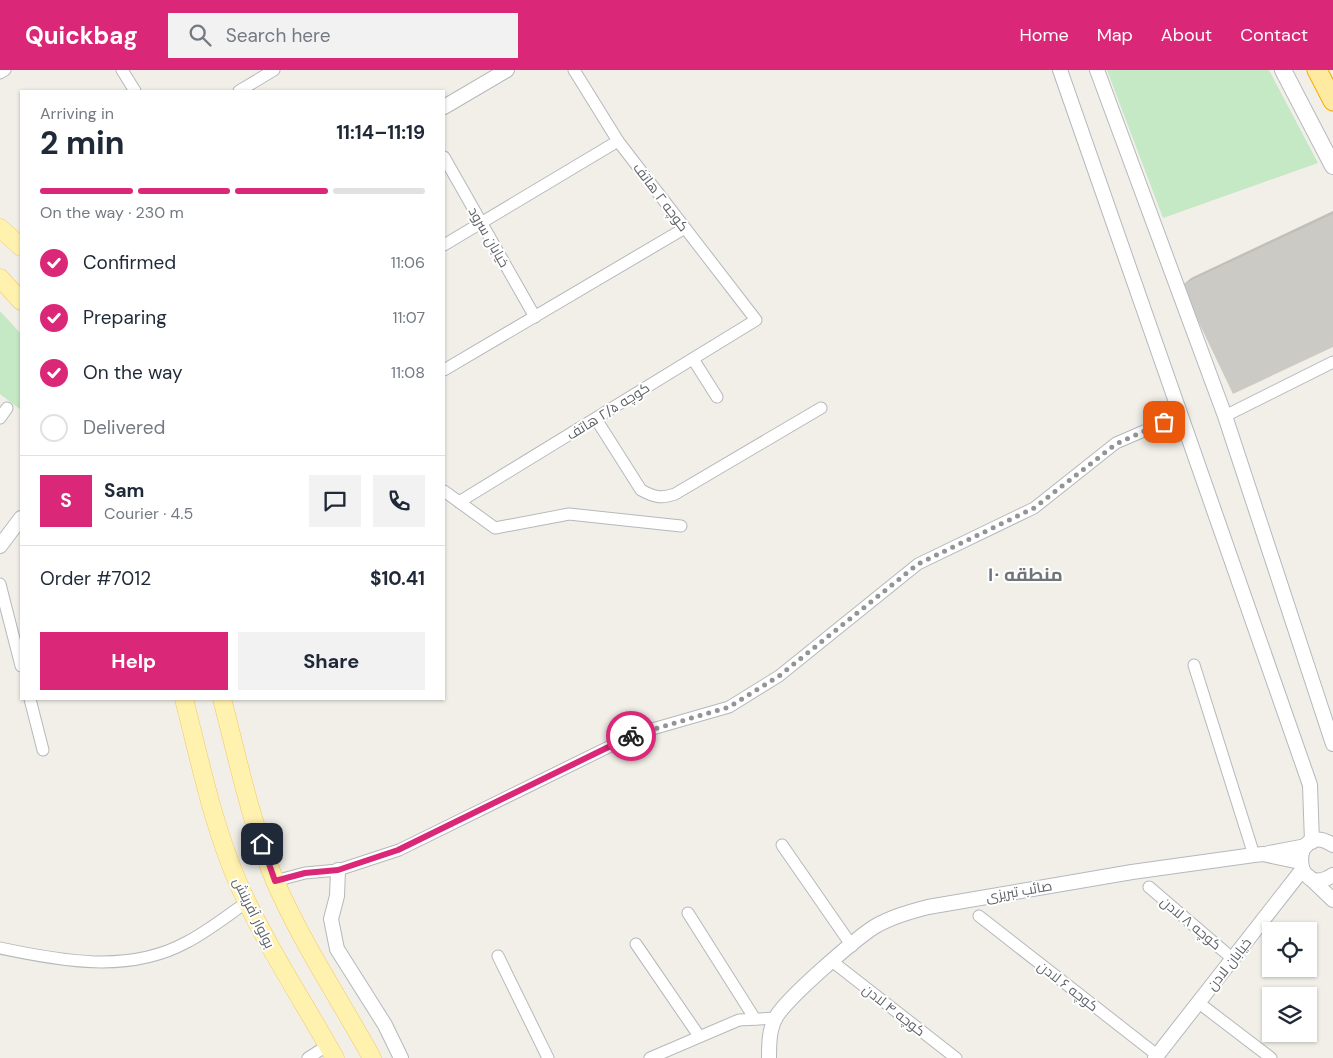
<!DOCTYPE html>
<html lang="en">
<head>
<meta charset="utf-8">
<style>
  body { margin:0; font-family:"DM Sans",Cairo,sans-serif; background:#f2f2f3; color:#1f2937; height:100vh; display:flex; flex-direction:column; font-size:19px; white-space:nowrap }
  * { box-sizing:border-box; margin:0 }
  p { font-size:16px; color:#747a83 }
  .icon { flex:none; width:28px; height:28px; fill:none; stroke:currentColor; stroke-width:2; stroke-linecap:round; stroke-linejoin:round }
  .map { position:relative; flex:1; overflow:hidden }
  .details { position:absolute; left:20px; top:20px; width:425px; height:610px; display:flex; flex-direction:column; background:#fff; border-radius:0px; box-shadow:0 1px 4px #0004 }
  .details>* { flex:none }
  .tools { position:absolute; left:1262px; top:852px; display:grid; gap:10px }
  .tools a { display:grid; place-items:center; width:55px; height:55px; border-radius:0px; background:#fff; box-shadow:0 1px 4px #0004; font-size:25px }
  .pin { position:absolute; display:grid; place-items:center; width:42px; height:42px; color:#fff; margin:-21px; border-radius:10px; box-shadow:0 2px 8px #0006 }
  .courier { position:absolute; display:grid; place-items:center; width:50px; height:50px; margin:-25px; border:4px solid #db2777; border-radius:50%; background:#fff; color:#222; box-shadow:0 1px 6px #0007 }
  .overview em { font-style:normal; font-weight:700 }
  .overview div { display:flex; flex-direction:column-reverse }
  .overview { display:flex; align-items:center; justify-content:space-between; height:85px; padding:0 20px }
  h1 { font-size:32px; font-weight:700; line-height:38px }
  .bar { display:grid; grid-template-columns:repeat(4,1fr); gap:8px 5px; align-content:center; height:60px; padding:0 20px }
  .bar i { height:6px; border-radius:4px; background:#e0e1e3 }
  .bar .current { background:#db2777 }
  .bar p { grid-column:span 4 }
  .line { display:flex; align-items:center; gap:12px; padding:0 20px; border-top:1px solid #e0e1e3 }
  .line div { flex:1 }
  .round { display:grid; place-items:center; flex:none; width:52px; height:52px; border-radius:0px; background:#f2f2f3 }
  ol { padding:0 20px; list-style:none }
  li { display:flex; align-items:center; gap:15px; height:55px }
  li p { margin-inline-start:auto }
  li .icon { padding:5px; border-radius:50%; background:#db2777; color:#fff; stroke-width:4 }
  li:last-child { color:#747a83 }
  li i { width:28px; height:28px; border:2px solid #e0e1e3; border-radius:50% }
  .action { display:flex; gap:10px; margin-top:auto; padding:10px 20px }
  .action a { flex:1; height:58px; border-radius:0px; background:#db2777; color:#fff; font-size:20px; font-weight:700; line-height:58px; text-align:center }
  .action a+a { background:#f2f2f3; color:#1f2937 }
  header { display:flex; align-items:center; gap:30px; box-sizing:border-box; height:70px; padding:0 25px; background:#db2777; color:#fff }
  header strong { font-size:24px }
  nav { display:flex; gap:28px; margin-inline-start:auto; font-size:18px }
  .search { width:350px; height:45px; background:#f2f2f3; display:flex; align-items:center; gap:12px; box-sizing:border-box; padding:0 18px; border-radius:0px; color:#747a83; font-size:19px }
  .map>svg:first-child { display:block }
  .green { fill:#c5e8c5 }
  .shadow { fill:#0003 }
  .building { fill:#cccac5 }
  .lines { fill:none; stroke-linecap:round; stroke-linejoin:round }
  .minor-casing { stroke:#b5b8bc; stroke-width:13 }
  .tertiary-casing { stroke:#b5b8bc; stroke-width:16 }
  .secondary-casing { stroke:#b6babf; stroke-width:18 }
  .primary-casing { stroke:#f2c960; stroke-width:19 }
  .trunk-casing { stroke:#f9ab00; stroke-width:21 }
  .minor { stroke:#fff; stroke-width:11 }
  .tertiary { stroke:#fff; stroke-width:14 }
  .secondary { stroke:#fff; stroke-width:16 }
  .primary { stroke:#fff2af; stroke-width:18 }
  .trunk { stroke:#feeaa1; stroke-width:19 }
  .done { stroke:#929495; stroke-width:5; stroke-dasharray:0 9 }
  .route { stroke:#db2777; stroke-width:6 }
  .labels { text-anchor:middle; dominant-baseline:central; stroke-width:4; stroke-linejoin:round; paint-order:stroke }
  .street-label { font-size:14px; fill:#5f6368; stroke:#fff }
  .district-label { font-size:19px; font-weight:bold; fill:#70757a; stroke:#fff }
</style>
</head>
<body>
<header>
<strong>Quickbag</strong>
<div class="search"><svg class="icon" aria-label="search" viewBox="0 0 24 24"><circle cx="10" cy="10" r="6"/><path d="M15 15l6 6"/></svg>Search here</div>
<nav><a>Home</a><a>Map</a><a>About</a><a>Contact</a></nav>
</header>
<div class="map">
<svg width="1333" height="988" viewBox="0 0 1333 988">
  <rect width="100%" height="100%" fill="#f1efe8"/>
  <g class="green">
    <path d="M1107 0H1269L1318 93 1163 148Z"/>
    <path d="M0 241 21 264V340L0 324Z"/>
  </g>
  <path class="shadow" d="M1333 141V276L1183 215 1191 208Z"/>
  <path class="building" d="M1333 144V277L1233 324 1181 215Z"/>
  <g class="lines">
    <defs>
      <g id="minor">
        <path d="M122 0 135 21"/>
        <path d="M0 3 5 0"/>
        <path d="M239 21 274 0"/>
        <path d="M444 87 535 247"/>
        <path d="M444 175 618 71"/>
        <path d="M693 289 717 327"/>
        <path d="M444 300 685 158"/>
        <path d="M1225 346 1333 292"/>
        <path d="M0 348 7 338"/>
        <path d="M596 349 641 420C654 427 661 429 675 424L821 338"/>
        <path d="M444 421 495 458 569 444 681 456"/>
        <path d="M459 432 756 250 618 71 574 0"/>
        <path d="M0 514 21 596"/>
        <path d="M1194 595 1254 785"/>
        <path d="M30 629 43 680"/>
        <path d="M782 775 852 876"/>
        <path d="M275 811 305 803 338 800 399 780 635 664 729 637 779 606 918 494 1034 438 1116 373 1181 345"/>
        <path d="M1149 817 1233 889"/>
        <path d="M688 843 755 949"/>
        <path d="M979 846 1157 985"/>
        <path d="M636 874 699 966"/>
        <path d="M0 878C61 891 129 904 187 872 208 861 228 845 247 832"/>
        <path d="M498 886 548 988"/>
        <path d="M833 892 956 988"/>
        <path d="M1199 933 1271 988"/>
        <path d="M308 988 328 975"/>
        <path d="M650 988 739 950 776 948"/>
      </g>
      <g id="tertiary">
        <path d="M1060 0 1310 715 1312 772"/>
        <path d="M1097 0 1225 346 1333 674"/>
        <path d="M444 37 507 0"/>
        <path d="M0 476 21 448"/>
        <path d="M1333 775C1290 748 1291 832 1333 805"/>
        <path d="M1269 783 1306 776"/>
        <path d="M338 800 337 826 331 849 337 879 385 955 401 988"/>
        <path d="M1308 806 1333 830"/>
        <path d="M769 988C769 975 769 959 776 947 788 927 853 871 874 857 891 847 909 842 928 837L1132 802 1254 785 1263 784 1300 792"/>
        <path d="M1155 988 1302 800"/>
      </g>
      <path id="secondary" d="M1283 0 1333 96"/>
      <g id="primary">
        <path d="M0 158 21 177"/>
        <path d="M0 208 21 231"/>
        <path d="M184 629C200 691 213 756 239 815 266 875 303 931 335 988"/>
        <path d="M222 629C238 690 251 753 275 811 302 873 340 930 372 988"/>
      </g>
      <path id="trunk" d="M1317 0 1333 31"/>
    </defs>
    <use href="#minor" class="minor-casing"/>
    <use href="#tertiary" class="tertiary-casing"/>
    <use href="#secondary" class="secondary-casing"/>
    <use href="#primary" class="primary-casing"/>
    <use href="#trunk" class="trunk-casing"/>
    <use href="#minor" class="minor"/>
    <use href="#tertiary" class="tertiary"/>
    <use href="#secondary" class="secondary"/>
    <use href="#primary" class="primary"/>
    <use href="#trunk" class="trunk"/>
  </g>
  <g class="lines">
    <path class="done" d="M631 666 729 637 779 606 918 494 1034 438 1116 374 1164 352"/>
    <path class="route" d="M262 774 275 811 305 803 338 800 398 780 631 666"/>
  </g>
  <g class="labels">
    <g class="street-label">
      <text transform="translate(661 127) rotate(53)">کوچه ۲ هاتف</text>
      <text transform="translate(489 167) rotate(60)">خیابان سرود</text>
      <text transform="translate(608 341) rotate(-32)">کوچه ۲/۵ هاتف</text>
      <text transform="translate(1019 821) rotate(-10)">صائب تبریزی</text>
      <text transform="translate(254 843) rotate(64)">بولوار آفرینش</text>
      <text transform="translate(1191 853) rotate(40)">کوچه ۸ لادن</text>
      <text transform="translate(1229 894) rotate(-52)">خیابان لادن</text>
      <text transform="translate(1068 916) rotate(38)">کوچه ۶ لادن</text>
      <text transform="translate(894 940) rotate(38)">کوچه ۴ لادن</text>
    </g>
    <g class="district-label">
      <text x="1025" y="504">منطقه ۱۰</text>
    </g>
  </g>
</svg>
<div class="tools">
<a><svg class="icon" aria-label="locate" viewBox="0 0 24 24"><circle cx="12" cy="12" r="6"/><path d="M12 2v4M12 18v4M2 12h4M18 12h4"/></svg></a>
<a><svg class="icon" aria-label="layers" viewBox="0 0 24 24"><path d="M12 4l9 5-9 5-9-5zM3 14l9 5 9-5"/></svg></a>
</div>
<div class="pin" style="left:1164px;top:352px;background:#ea580c"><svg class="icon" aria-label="bag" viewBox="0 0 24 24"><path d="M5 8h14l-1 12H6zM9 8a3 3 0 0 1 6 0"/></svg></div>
<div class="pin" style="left:262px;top:774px;background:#1f2937"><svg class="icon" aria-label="home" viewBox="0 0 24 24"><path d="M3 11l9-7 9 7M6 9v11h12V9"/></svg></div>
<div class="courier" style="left:631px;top:666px"><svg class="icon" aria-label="bike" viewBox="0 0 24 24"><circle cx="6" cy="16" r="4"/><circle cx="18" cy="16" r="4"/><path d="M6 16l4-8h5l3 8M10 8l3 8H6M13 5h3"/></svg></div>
<section class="details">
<div class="overview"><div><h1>2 min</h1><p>Arriving in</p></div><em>11:14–11:19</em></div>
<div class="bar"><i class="current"></i><i class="current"></i><i class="current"></i><i></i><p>On the way · 230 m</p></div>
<ol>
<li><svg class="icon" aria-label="check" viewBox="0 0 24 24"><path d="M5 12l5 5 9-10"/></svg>Confirmed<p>11:06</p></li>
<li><svg class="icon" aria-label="check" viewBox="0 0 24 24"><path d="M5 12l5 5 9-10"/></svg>Preparing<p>11:07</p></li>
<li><svg class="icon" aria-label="check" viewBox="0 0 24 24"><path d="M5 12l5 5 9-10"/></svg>On the way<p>11:08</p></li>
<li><i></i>Delivered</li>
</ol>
<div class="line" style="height:90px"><b class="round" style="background:#db2777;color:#fff">S</b><div><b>Sam</b><p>Courier · 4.5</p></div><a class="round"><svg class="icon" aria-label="chat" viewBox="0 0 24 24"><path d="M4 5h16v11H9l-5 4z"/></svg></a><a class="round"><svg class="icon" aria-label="phone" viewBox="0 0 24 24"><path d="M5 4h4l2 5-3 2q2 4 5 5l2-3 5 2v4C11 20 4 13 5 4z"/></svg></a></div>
<div class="line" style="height:65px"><div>Order #7012</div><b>$10.41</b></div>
<div class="action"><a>Help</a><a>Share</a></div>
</section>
</div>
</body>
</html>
